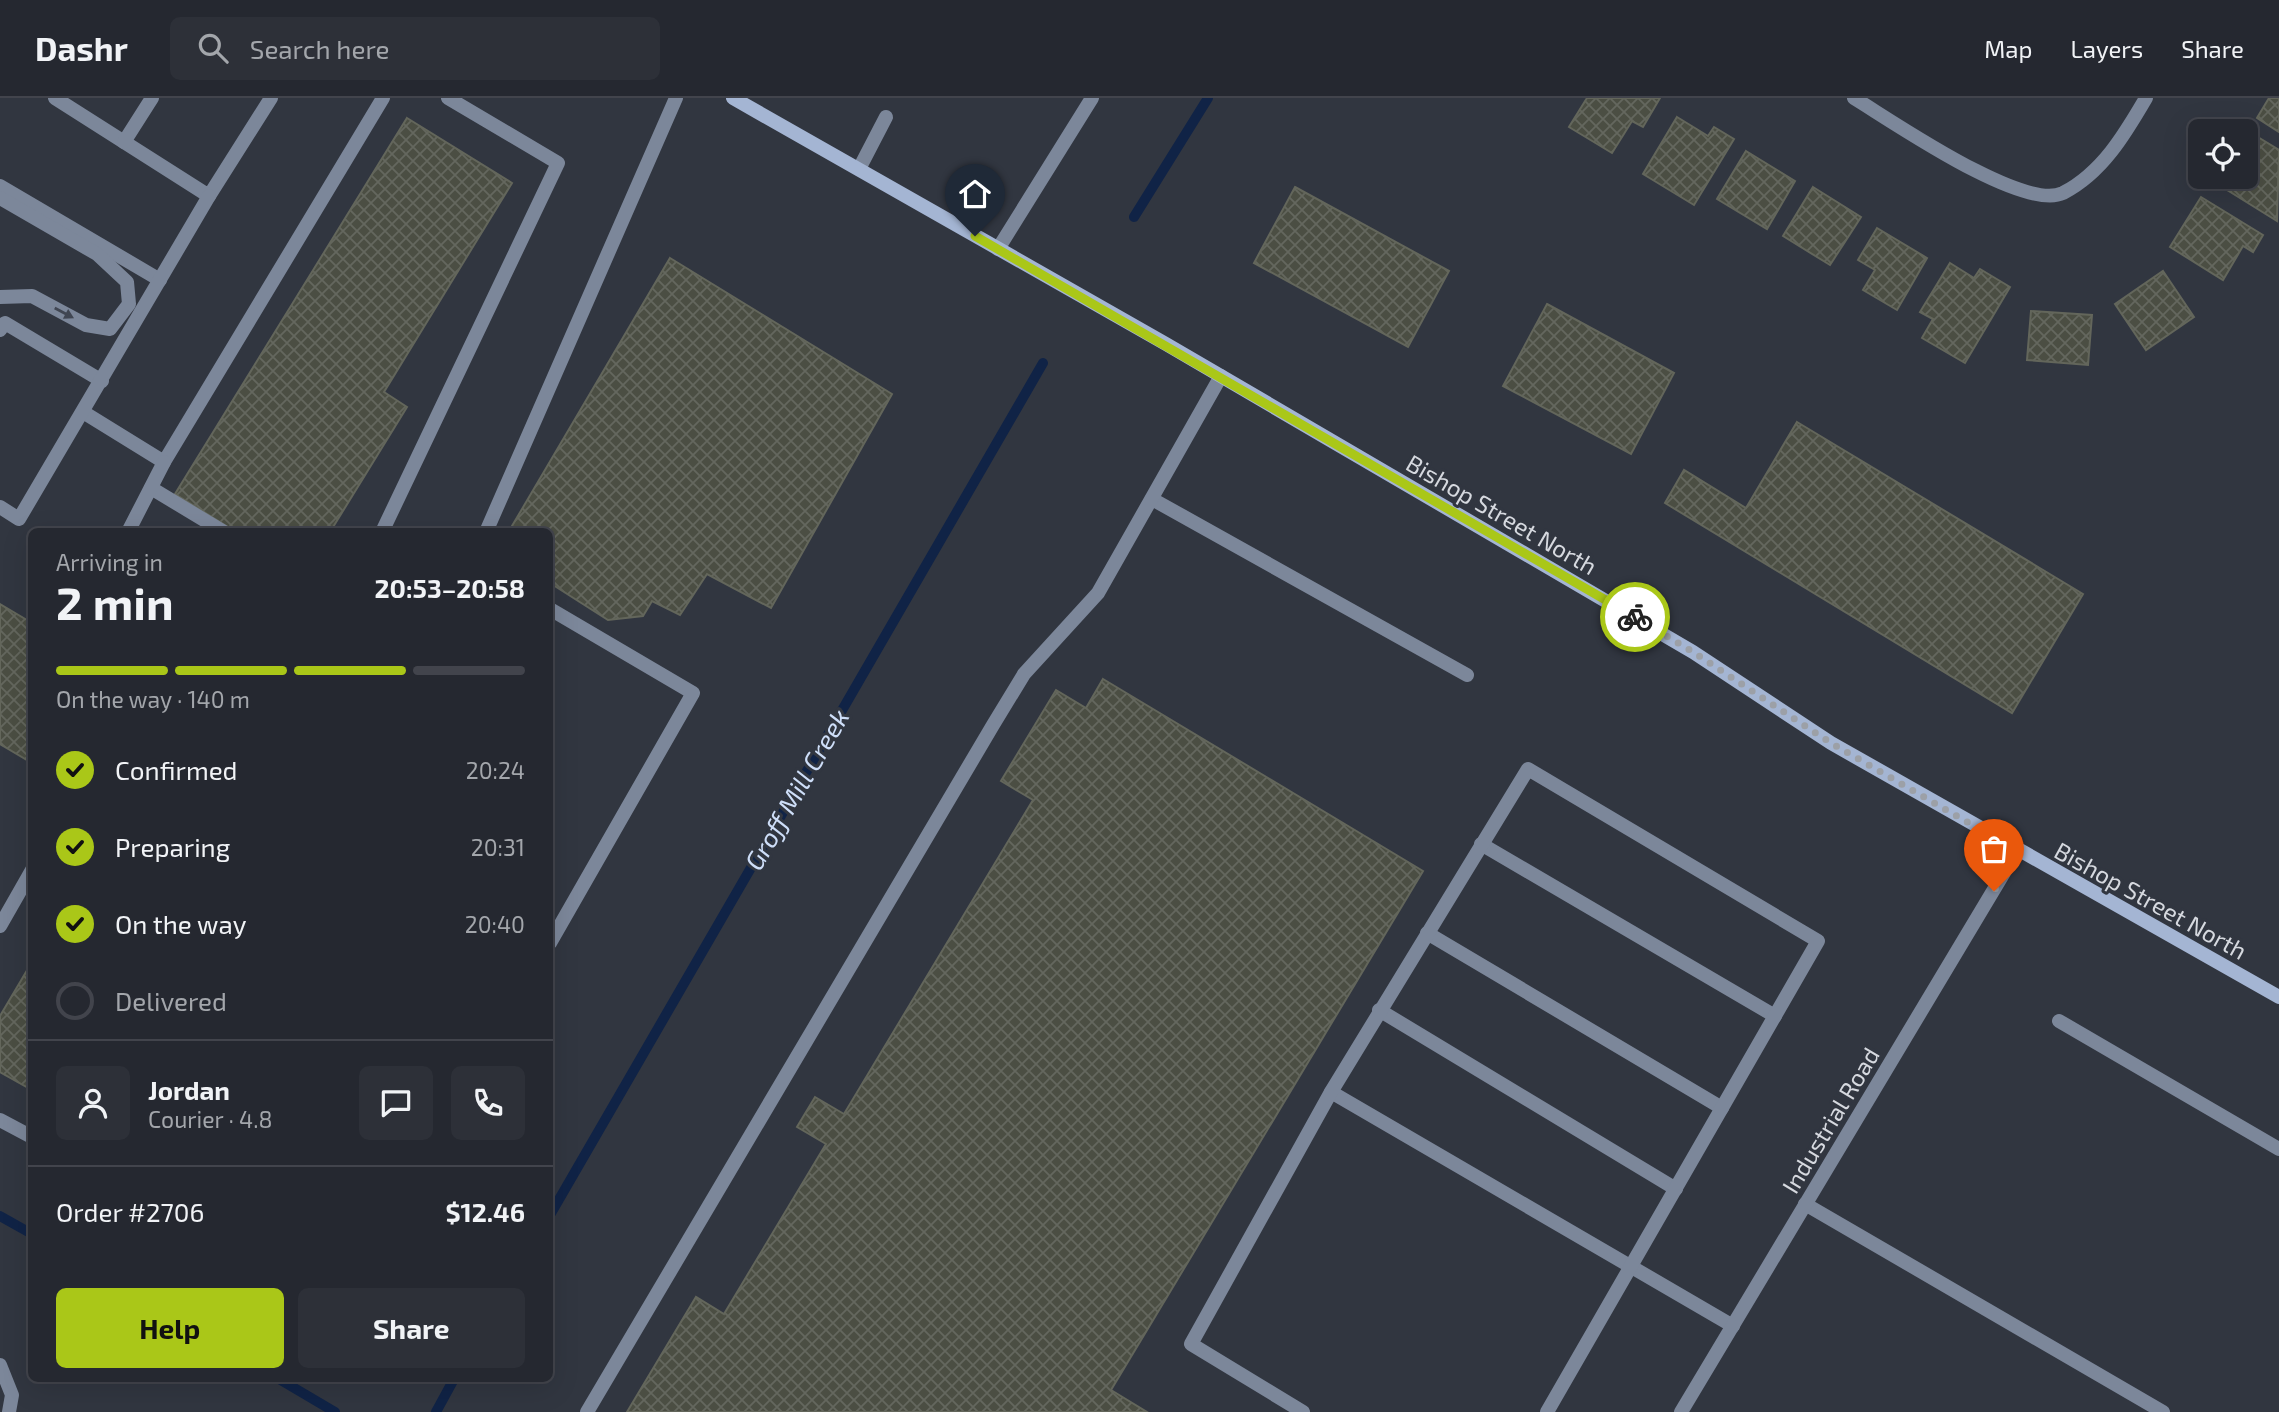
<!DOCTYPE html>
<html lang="en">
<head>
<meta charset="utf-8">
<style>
  body { margin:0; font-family:"Exo 2",sans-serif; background:#2d3038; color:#f1f3f6; height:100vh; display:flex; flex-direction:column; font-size:26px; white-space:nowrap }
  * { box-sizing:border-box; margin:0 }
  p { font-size:23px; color:#a3a6ab }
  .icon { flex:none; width:38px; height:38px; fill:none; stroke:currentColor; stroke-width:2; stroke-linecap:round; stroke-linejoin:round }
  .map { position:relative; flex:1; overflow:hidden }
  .details { position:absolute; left:28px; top:430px; width:525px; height:854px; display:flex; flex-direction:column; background:#252830; border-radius:10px; box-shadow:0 7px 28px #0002,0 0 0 2px #42444c }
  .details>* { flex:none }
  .controls { position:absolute; left:2188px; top:21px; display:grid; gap:14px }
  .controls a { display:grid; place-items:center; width:70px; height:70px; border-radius:10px; background:#252830; box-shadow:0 7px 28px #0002,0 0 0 2px #42444c; font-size:35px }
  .pin { position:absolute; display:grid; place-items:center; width:60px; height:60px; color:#fff; margin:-72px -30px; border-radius:50% 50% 50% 0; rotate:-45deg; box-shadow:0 0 7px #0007 }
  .pin .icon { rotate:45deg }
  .courier { position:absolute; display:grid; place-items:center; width:70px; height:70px; margin:-35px; border:5px solid #aac718; border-radius:50%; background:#fff; color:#222; box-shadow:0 2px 9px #0007 }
  .head em { font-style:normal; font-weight:700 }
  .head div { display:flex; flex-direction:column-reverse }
  .head { display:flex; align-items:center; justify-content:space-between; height:119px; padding:0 28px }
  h1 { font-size:46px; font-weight:700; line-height:52px }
  .bar { display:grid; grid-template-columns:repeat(4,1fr); gap:10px 7px; align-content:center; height:84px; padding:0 28px }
  .bar i { height:9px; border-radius:5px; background:#42444c }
  .bar .on { background:#aac718 }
  .bar p { grid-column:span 4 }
  .line { display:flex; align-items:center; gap:18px; padding:0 28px; border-top:2px solid #42444c }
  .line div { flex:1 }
  .round { display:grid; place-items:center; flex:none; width:74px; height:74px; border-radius:10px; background:#2d3038 }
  ol { padding:0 28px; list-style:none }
  li { display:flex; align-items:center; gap:21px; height:77px }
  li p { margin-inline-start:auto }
  li .icon { padding:7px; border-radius:50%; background:#aac718; color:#111; stroke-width:4 }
  li:last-child { color:#a3a6ab }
  li i { width:38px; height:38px; border:4px solid #42444c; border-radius:50% }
  .button { display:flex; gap:14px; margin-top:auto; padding:14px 28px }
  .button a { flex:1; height:80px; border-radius:10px; background:#aac718; color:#111; font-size:28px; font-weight:700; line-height:80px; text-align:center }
  .button a+a { background:#2d3038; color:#f1f3f6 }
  header { display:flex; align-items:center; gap:42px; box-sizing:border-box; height:98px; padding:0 35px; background:#252830; border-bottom:2px solid #42444c }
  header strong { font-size:33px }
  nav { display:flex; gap:38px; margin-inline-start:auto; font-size:24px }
  .search { width:490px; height:63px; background:#2d3038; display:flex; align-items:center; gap:18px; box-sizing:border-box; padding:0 24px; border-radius:10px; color:#a3a6ab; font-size:26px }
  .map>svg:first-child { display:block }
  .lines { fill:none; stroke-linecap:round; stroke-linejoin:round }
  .stream { stroke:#102346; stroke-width:10 }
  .building { fill:url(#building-cross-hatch); stroke:#63665b; stroke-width:2 }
  .lane { stroke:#7c879a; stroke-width:14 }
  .street { stroke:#7c879a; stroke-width:14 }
  .secondary { stroke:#a4b5d3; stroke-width:14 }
  .oneway { fill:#404652 }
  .done { stroke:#9ca0a7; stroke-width:7; stroke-dasharray:0 12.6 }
  .route { stroke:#aac718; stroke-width:9 }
  .labels { text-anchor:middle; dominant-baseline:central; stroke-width:6; stroke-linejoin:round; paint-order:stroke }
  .street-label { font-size:24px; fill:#d6d9df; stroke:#313640 }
  .water-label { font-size:26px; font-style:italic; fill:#cedef8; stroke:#313640 }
</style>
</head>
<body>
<header>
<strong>Dashr</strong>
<div class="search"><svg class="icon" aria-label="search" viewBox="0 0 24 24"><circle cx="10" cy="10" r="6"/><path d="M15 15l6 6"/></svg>Search here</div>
<nav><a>Map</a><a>Layers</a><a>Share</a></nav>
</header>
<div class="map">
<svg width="2279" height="1314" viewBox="0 0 2279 1314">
  <defs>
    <pattern id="building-cross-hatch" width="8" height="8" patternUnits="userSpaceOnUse" patternTransform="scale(1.75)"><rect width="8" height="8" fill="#4b4e43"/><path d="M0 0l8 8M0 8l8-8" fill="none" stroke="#64675e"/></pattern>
  </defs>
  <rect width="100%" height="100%" fill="#313640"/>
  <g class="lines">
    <g class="stream">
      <path d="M1134 119 1208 0"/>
      <path d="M550 1117 1043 265"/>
      <path d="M0 1118 32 1136"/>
      <path d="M279 1281 335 1314"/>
      <path d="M436 1314 454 1281"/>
    </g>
  </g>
  <g class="building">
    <path d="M1587 0H1660L1643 29 1632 23 1612 55 1569 29Z"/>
    <path d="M2269 0H2279V34L2257 20Z"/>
    <path d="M1677 19 1708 38 1714 29 1734 41 1694 107 1643 76Z"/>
    <path d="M407 20 512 85 384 294 407 309 330 434H236L175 396Z"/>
    <path d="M2243 30 2279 52 2277 123 2211 82 2213 79H2245Z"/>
    <path d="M1746 53 1795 83 1767 131 1717 101Z"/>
    <path d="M1295 89 1449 173 1408 249 1254 165Z"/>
    <path d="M1813 89 1861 119 1830 167 1783 138Z"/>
    <path d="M2201 99 2263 137 2253 154 2243 148 2223 182 2170 149Z"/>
    <path d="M1877 130 1927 160 1897 212 1863 192 1875 172 1858 162Z"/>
    <path d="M670 160 892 296 771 510 707 476 680 517 652 503 643 518 608 522 550 485V434H513L512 428Z"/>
    <path d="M1950 165 1974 180 1980 171 2010 189 1965 265 1922 240 1933 221 1920 214Z"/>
    <path d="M2163 173 2194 219 2146 252 2115 206Z"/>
    <path d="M1547 206 1674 275 1631 356 1503 288Z"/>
    <path d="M2031 213 2092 217 2088 267 2027 262Z"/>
    <path d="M1797 324 2083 496 2012 615 1665 405 1684 372 1746 410Z"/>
    <path d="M0 506 32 525V665L0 646Z"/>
    <path d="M1103 581 1423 773 1111 1292 1147 1314H627L696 1199 724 1216 826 1046 797 1029 815 999 844 1016 1033 702 1001 683 1056 592 1086 610Z"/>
    <path d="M32 864V992L0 974V918Z"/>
  </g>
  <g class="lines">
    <g class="lane">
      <path d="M55 0 209 98 271 0"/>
      <path d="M124 44 152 0"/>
      <path d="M859 71 886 19"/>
      <path d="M0 88 160 182"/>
      <path d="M0 100 97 156 127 184 129 206 110 231 86 227 32 198 0 199"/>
      <path d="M998 151 1092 0"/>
      <path d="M0 232 5 225 102 283"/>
      <path d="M83 314 164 364 383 0"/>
      <path d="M151 390 224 434"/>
      <path d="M1152 401 1467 577"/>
      <path d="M0 409 19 421 209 98"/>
      <path d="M128 434 164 364"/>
      <path d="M382 434 558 65 448 0"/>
      <path d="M486 434 676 0"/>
      <path d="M550 511 693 595 550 845"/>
      <path d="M1481 746 1775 918"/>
      <path d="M0 828 32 772"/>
      <path d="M1427 835 1722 1010"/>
      <path d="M1379 912 1676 1091"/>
      <path d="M2059 923 2279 1051"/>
      <path d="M1331 994 1733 1228"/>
      <path d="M0 1022 32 1039"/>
      <path d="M1805 1106 2163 1314"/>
      <path d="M0 1267 12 1297 9 1314"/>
      <path d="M587 1314 993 627 1024 576 1098 495 1221 278"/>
      <path d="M1303 1314 1191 1246 1331 994 1528 671 1818 843 1547 1314"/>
    </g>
    <g class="street">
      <path d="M1854 0C1892 23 2023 114 2063 95 2102 75 2125 36 2146 0"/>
      <path d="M1681 1314 2017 753"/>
    </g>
    <path class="secondary" d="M733 0 1166 246 1693 554 1831 645 2279 899"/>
  </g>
  <defs><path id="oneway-solid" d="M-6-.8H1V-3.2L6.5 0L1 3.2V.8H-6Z" transform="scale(1.75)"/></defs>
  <use class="oneway" href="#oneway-solid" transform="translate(64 215) rotate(28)"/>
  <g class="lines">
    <path class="done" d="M1635 519 1693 554 1831 645 2017 753 1994 793"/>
    <path class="route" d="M975 138 1635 519"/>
  </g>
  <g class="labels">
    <g class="street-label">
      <text transform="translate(1502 416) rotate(30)">Bishop Street North</text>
      <text transform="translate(2151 802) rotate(29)">Bishop Street North</text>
      <text transform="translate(1830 1022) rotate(-59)">Industrial Road</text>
    </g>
    <g class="water-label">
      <text transform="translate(796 691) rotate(-60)">Groff Mill Creek</text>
    </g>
  </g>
</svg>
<div class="controls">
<a><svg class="icon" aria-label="locate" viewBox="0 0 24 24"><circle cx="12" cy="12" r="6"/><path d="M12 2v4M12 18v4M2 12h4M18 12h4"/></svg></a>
</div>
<div class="pin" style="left:1994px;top:793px;background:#ea580c"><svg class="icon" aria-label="bag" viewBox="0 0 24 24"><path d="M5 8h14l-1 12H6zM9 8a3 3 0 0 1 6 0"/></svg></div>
<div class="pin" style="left:975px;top:138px;background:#1f2937"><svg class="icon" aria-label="home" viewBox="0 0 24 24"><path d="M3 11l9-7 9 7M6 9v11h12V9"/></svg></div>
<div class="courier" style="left:1635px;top:519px"><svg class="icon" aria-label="bike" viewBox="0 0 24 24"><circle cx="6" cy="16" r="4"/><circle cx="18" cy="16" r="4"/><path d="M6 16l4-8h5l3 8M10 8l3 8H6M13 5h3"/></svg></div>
<section class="details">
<div class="head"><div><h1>2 min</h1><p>Arriving in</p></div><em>20:53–20:58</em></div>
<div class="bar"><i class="on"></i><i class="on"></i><i class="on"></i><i></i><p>On the way · 140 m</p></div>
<ol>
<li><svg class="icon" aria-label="check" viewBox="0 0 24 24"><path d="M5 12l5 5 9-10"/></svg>Confirmed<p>20:24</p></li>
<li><svg class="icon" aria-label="check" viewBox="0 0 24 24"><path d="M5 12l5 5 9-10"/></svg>Preparing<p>20:31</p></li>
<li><svg class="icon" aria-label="check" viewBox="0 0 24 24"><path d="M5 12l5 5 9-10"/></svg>On the way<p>20:40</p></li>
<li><i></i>Delivered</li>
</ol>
<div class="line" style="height:126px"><a class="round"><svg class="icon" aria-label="person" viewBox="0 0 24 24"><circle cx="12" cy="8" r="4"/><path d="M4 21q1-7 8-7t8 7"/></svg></a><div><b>Jordan</b><p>Courier · 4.8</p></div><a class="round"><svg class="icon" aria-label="chat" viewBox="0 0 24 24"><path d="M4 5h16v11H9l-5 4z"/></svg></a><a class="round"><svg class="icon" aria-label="phone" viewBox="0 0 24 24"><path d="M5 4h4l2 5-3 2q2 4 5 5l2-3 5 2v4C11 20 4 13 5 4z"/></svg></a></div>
<div class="line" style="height:91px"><div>Order #2706</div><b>$12.46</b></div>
<div class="button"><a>Help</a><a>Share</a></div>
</section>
</div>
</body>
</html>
